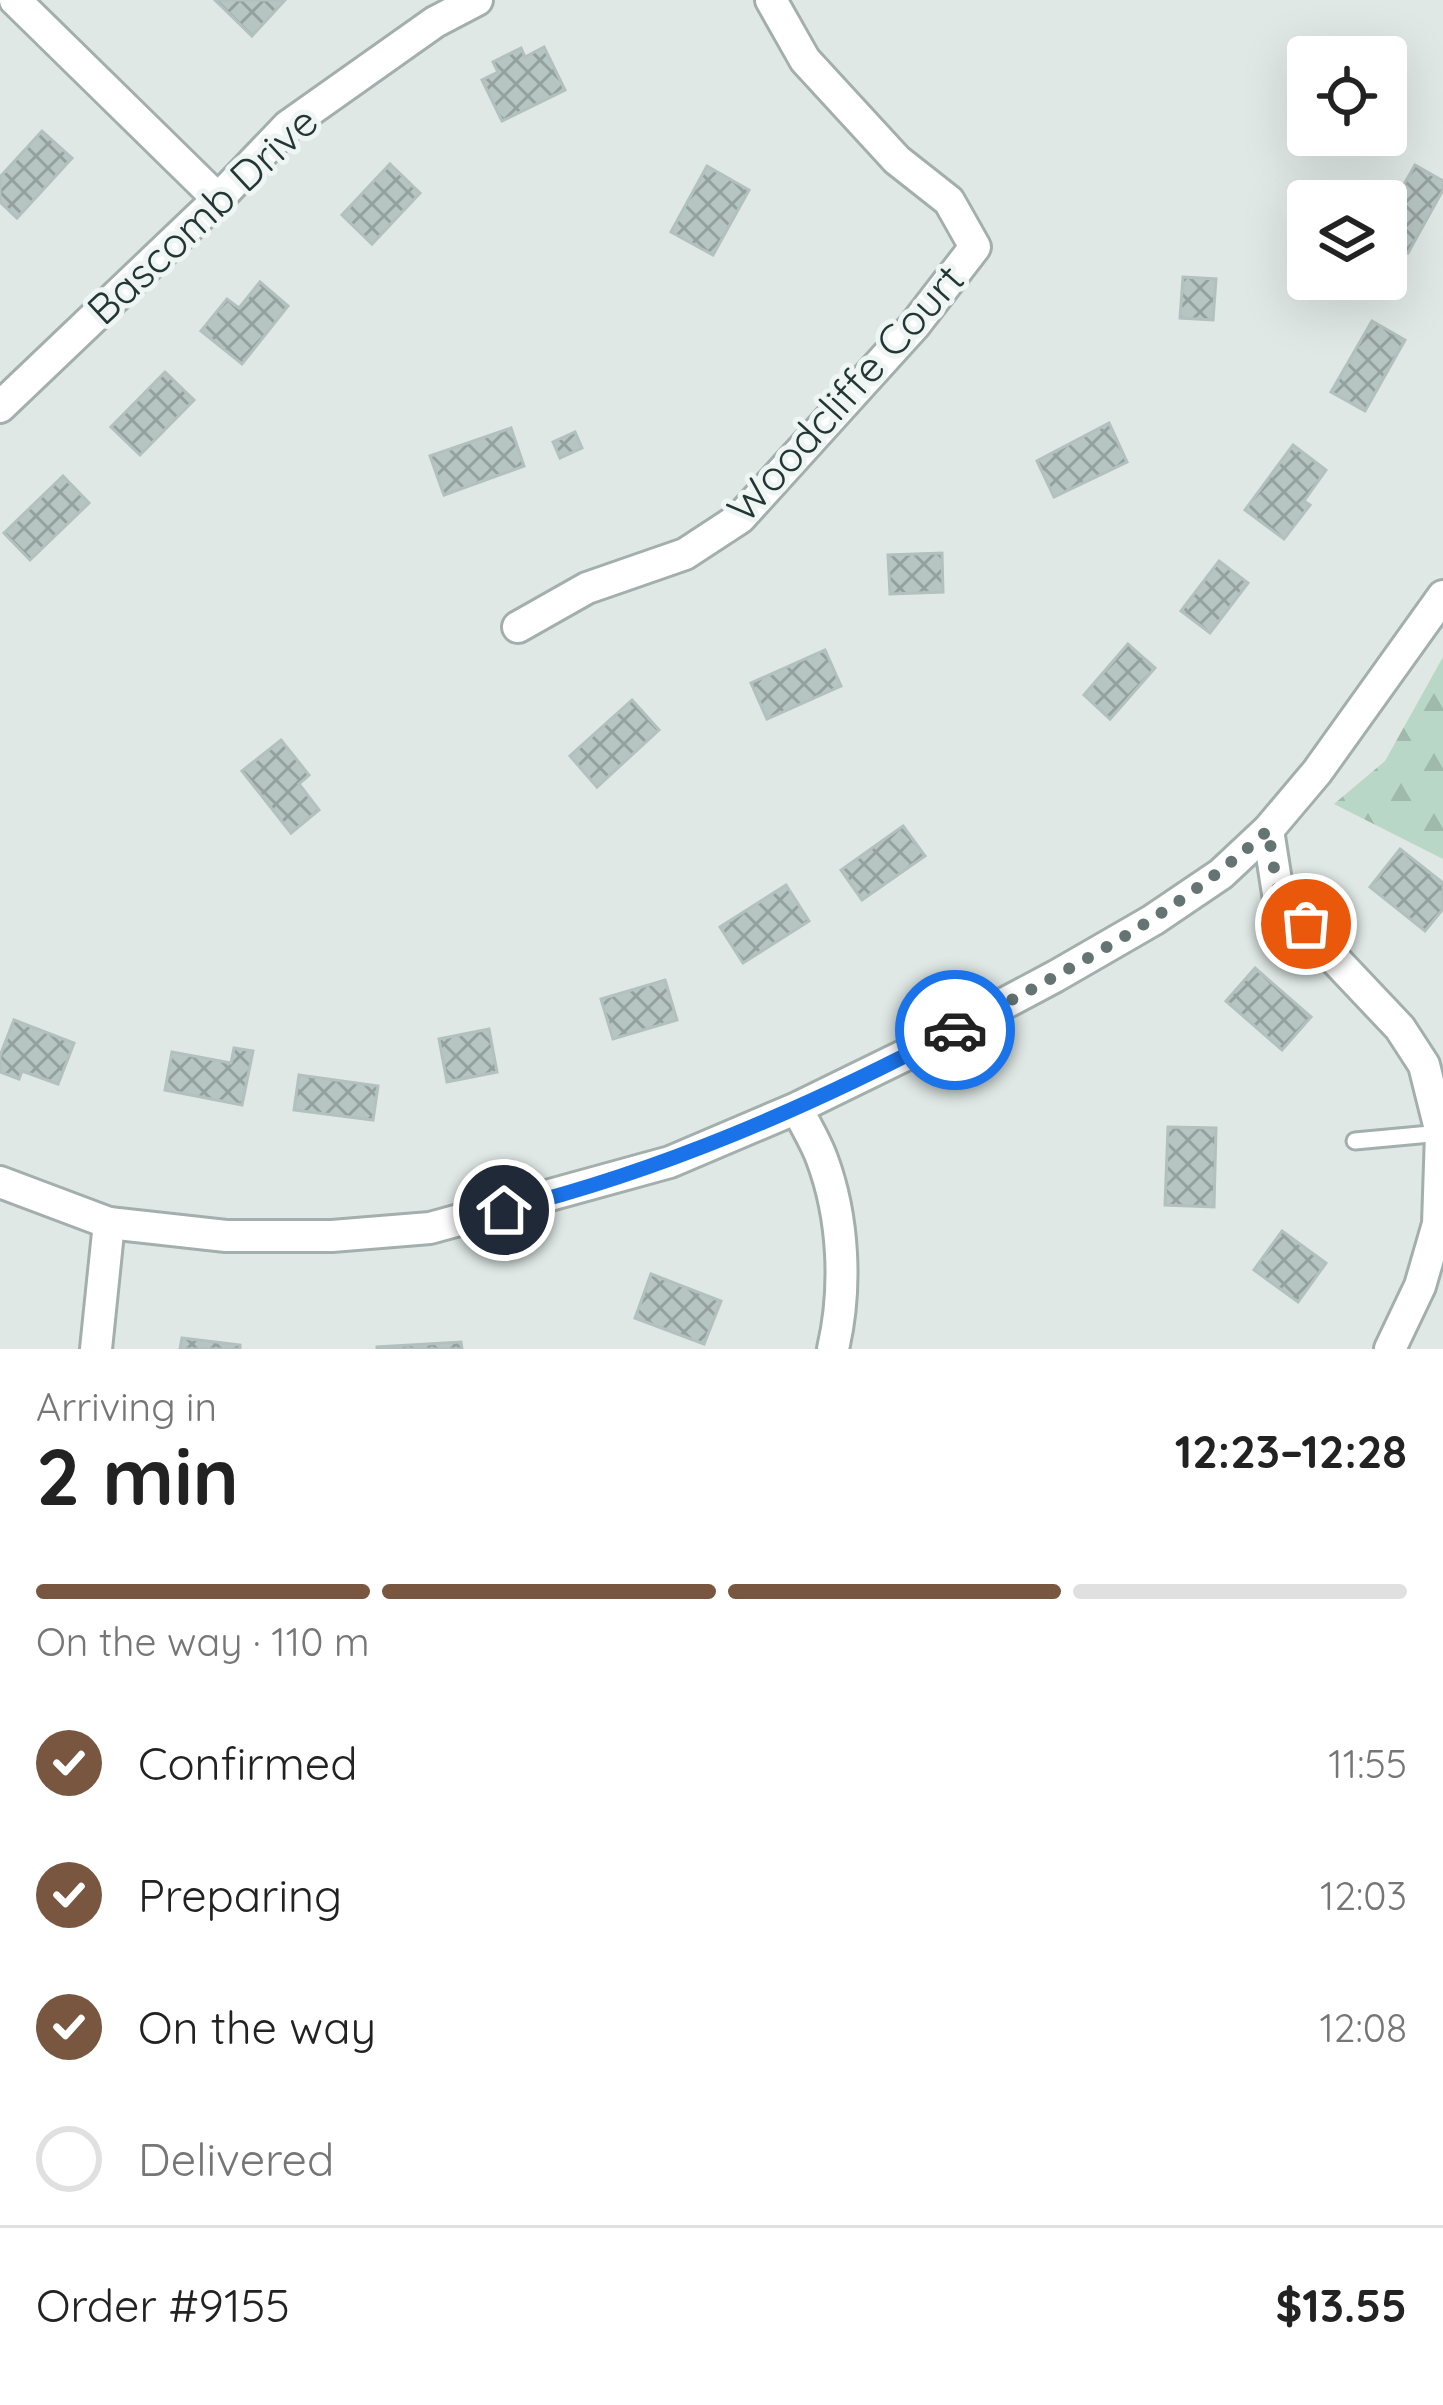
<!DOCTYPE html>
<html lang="en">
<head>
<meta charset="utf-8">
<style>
  body { margin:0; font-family:Quicksand,sans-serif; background:#f6f6f6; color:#222; height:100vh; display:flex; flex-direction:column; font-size:45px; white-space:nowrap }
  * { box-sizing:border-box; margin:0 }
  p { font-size:39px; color:#767676 }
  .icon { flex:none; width:66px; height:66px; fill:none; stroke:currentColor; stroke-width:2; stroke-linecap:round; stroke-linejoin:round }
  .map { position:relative; height:1349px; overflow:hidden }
  .sheet { display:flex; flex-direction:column; background:#fff; flex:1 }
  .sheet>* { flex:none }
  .tools { position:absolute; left:1287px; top:36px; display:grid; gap:24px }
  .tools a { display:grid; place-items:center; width:120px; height:120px; border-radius:12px; background:#fff; box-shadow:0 12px 48px #0002; font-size:60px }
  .pin { position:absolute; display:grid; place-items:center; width:102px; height:102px; color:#fff; margin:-51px; border:6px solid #fff; border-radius:50%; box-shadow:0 3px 12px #0007 }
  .courier { position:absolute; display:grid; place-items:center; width:120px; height:120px; margin:-60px; border:9px solid #1a73e8; border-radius:50%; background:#fff; color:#222; box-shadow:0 3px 15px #0007 }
  .headline em { font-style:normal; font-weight:800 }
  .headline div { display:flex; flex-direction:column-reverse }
  .headline { display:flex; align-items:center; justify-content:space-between; height:204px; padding:0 36px }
  h1 { font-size:78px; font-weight:800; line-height:90px }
  .bar { display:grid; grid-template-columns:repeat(4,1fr); gap:18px 12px; align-content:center; height:144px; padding:0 36px }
  .bar i { height:15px; border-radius:9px; background:#e0e0e0 }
  .bar .selected { background:#78563f }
  .bar p { grid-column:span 4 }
  .line { display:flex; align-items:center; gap:30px; padding:0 36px; border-top:3px solid #e0e0e0 }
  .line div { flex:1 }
  ol { padding:0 36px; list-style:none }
  li { display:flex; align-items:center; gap:36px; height:132px }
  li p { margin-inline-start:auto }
  li .icon { padding:12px; border-radius:50%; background:#78563f; color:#fff; stroke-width:4 }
  li:last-child { color:#767676 }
  li i { width:66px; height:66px; border:6px solid #e0e0e0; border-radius:50% }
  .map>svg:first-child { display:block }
  .forest { fill:url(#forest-firs) }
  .building { fill:url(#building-cross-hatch); stroke:#b2c1bd; stroke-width:3 }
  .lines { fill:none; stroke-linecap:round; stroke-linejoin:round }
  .lane-casing { stroke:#a3afac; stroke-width:21 }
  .street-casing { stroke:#a3afac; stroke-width:36 }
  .lane { stroke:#fff; stroke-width:15 }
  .street { stroke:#fff; stroke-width:30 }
  .done { stroke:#647472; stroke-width:12; stroke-dasharray:0 21.6 }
  .route { stroke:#1a73e8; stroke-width:15 }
  .labels { text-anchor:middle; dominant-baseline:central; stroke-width:10; stroke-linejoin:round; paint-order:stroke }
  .street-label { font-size:42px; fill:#223634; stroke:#eef5f3 }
</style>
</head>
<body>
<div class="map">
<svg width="1443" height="1349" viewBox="0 0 1443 1349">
  <defs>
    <pattern id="forest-firs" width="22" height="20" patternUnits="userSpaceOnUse" patternTransform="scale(3)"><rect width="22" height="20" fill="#b9d7c6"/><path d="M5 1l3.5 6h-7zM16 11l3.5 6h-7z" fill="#9fb9ab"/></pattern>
    <pattern id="building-cross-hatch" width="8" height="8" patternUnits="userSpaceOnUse" patternTransform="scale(3)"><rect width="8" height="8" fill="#b7c5c2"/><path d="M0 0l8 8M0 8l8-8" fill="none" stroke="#94a19e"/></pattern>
  </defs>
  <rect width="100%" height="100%" fill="#dfe8e5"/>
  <path class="forest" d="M1443 657V859L1334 804 1385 761Z"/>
  <g class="building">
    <path d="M215 0H285L252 36Z"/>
    <path d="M544 47 565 90 502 121 482 80 498 72 493 62 521 48 525 57Z"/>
    <path d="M42 131 72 158 17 218 0 202V177Z"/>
    <path d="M390 164 420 193 372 244 342 215Z"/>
    <path d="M1415 165 1443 181V190L1408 253 1386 241V216Z"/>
    <path d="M707 166 749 190 713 255 671 232Z"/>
    <path d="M1183 277 1216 279 1213 320 1180 318Z"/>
    <path d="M260 282 288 306 242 364 201 331 227 299 239 308Z"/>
    <path d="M1372 321 1405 340 1365 411 1331 392Z"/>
    <path d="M165 372 194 400 140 455 111 427Z"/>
    <path d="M1109 423 1127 462 1054 497 1037 461Z"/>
    <path d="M511 428 524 466 444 495 430 456Z"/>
    <path d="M575 432 582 448 560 458 553 442Z"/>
    <path d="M1293 445 1326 470 1304 501 1310 505 1284 539 1245 510Z"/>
    <path d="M63 476 89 503 30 560 4 533Z"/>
    <path d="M942 553 943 592 890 594 888 555Z"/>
    <path d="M1219 561 1248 583 1210 633 1181 611Z"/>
    <path d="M1128 644 1155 668 1110 719 1084 695Z"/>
    <path d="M825 650 841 686 767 719 751 683Z"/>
    <path d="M632 700 659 730 597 787 570 756Z"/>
    <path d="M281 740 309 775 299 784 319 810 291 833 242 771Z"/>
    <path d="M903 826 925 856 862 900 841 870Z"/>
    <path d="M1400 849 1443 883V909L1425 931 1370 887Z"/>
    <path d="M786 885 809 921 743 963 720 927Z"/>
    <path d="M1255 968 1311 1017 1282 1050 1226 1001Z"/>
    <path d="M665 980 677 1020 613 1039 601 999Z"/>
    <path d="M14 1020 74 1043 58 1084 22 1071 19 1079 0 1072V1056Z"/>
    <path d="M489 1029 497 1072 447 1082 439 1039Z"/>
    <path d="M234 1048 253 1051 242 1105 165 1090 172 1052 231 1063Z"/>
    <path d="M299 1075 378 1086 373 1120 294 1110Z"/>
    <path d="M1168 1127 1216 1128 1214 1207 1165 1205Z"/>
    <path d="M1282 1231 1326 1263 1298 1302 1254 1270Z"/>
    <path d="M651 1274 721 1301 704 1344 635 1318Z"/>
    <path d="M182 1338 240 1345V1349H180Z"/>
    <path d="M461 1342 462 1349H377V1347Z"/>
  </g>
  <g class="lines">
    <defs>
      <path id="lane" d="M1355 1141 1441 1133"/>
      <g id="street">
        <path d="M15 0 218 199"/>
        <path d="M0 407 218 199 288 126 435 22 477 0"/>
        <path d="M518 627 587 588 685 554 740 518 914 326 975 247 949 201 897 160 805 60 771 0"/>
        <path d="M1268 830 1279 900 1400 1028 1424 1065 1441 1133 1438 1224 1420 1286 1390 1349"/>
        <path d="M797 1108C805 1125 816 1142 822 1159 844 1218 847 1289 833 1349"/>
        <path d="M0 1182 109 1223 226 1236H332L430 1228 670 1162 797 1108 932 1042 1056 976 1153 920 1221 874 1268 830 1317 772 1443 596"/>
        <path d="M96 1349 109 1223"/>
      </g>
    </defs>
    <use href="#lane" class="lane-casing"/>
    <use href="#street" class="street-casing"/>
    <use href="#lane" class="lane"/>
    <use href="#street" class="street"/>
  </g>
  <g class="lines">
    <path class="done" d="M955 1030C1066 971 1175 916 1268 830L1279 900 1306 924"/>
    <path class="route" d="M504 1210C662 1171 811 1106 955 1030"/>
  </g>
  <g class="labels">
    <g class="street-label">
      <text transform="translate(202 215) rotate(-43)">Bascomb Drive</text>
      <text transform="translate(845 393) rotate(-48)">Woodcliffe Court</text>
    </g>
  </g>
</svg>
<div class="tools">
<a><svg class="icon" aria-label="locate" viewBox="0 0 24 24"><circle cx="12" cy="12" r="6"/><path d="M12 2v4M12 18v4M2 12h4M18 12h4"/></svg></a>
<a><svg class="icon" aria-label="layers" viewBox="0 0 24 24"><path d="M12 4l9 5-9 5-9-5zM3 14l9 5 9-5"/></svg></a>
</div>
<div class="pin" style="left:1306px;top:924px;background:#ea580c"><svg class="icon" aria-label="bag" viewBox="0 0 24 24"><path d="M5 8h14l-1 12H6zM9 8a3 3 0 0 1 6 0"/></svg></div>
<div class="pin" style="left:504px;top:1210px;background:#1f2937"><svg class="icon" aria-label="home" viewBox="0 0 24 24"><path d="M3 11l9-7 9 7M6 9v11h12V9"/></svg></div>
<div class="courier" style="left:955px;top:1030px"><svg class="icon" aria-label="car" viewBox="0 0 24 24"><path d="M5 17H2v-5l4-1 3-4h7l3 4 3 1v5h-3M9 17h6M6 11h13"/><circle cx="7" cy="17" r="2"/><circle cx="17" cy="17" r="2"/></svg></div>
</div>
<section class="sheet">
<div class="headline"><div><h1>2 min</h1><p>Arriving in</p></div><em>12:23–12:28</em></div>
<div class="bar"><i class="selected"></i><i class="selected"></i><i class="selected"></i><i></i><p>On the way · 110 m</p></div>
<ol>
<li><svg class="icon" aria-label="check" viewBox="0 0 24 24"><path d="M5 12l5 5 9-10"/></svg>Confirmed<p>11:55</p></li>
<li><svg class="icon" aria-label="check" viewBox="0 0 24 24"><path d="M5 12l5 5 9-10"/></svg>Preparing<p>12:03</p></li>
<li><svg class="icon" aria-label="check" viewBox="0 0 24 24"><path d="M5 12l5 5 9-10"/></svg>On the way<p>12:08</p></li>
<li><i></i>Delivered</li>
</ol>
<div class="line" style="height:156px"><div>Order #9155</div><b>$13.55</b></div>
</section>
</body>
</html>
